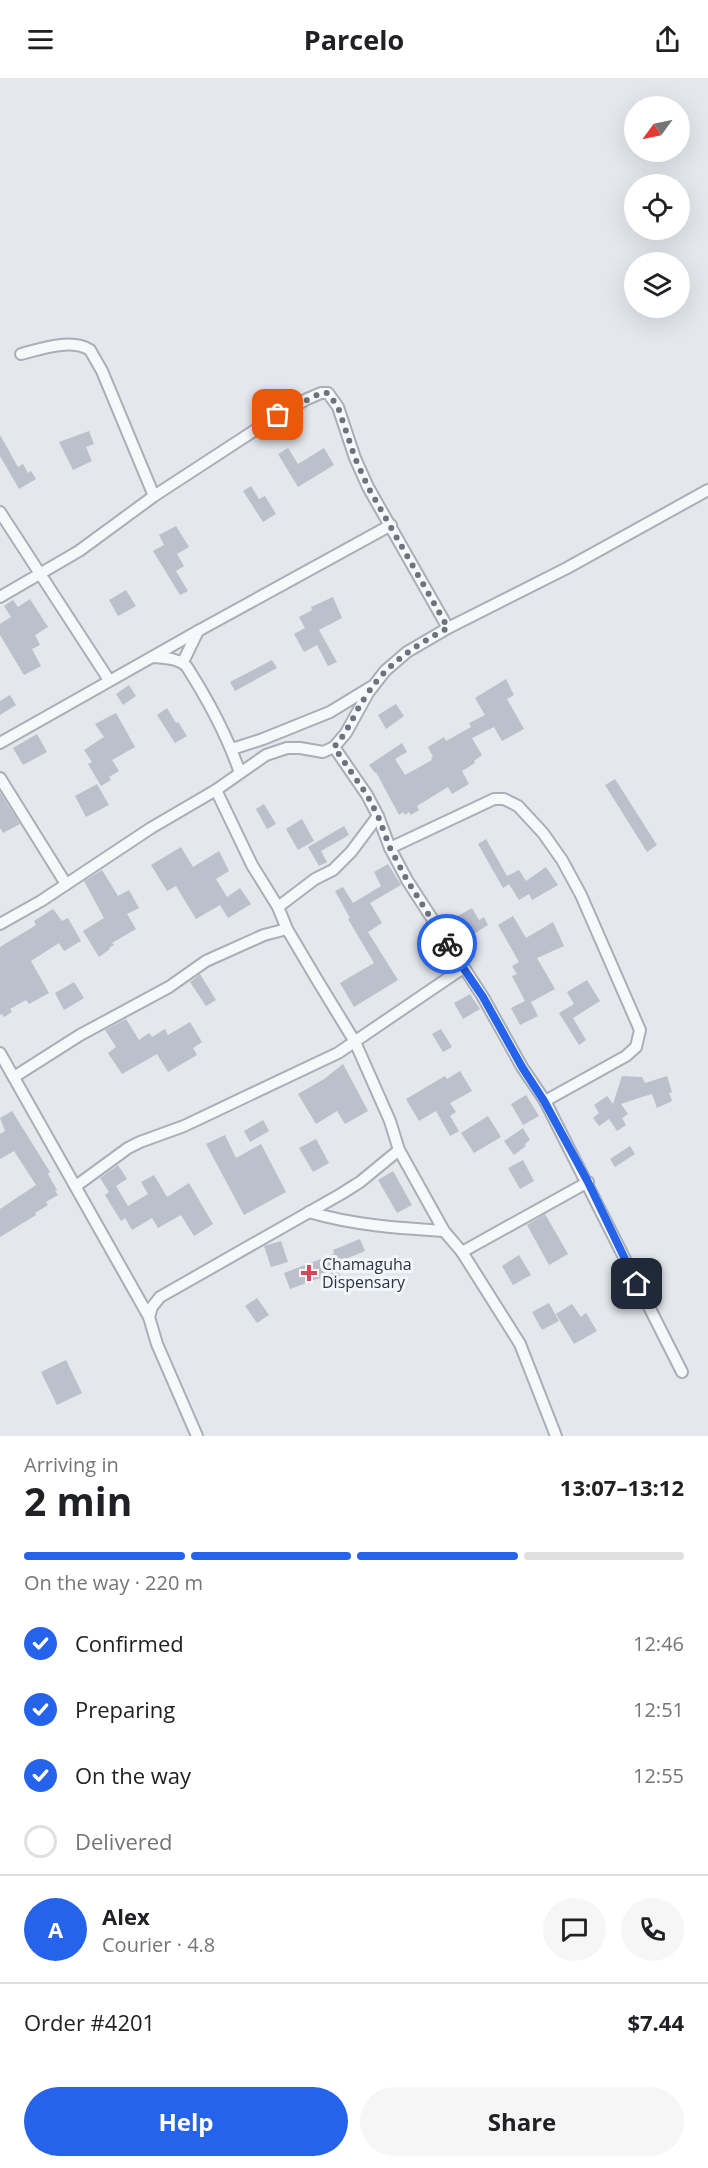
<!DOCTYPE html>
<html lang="en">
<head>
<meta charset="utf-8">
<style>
  body { margin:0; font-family:"Open Sans",sans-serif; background:#f6f6f6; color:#202124; height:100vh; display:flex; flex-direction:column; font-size:22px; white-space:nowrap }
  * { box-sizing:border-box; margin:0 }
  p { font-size:20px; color:#757577 }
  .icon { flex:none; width:33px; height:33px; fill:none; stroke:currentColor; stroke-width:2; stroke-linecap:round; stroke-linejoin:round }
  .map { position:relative; height:1358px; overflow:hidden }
  .drawer { display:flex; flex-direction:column; background:#fff; flex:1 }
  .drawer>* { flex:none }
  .needle { width:39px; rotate:237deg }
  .buttons { position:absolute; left:624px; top:18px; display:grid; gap:12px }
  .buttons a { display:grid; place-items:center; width:66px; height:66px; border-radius:50%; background:#fff; box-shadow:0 6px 24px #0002; font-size:30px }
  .pin { position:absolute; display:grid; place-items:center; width:51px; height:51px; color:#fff; margin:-26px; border-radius:12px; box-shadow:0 3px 9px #0006 }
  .courier { position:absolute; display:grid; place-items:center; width:60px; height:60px; margin:-30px; border:4px solid #2563eb; border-radius:50%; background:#fff; color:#222; box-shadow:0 2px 8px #0007 }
  .head em { font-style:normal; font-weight:700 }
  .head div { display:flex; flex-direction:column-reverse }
  .head { display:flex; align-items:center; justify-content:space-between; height:102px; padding:0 24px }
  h1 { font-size:39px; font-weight:700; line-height:45px }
  .bar { display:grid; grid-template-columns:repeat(4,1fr); gap:9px 6px; align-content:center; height:72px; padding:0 24px }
  .bar i { height:8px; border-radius:4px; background:#e0e0e0 }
  .bar .active { background:#2563eb }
  .bar p { grid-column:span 4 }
  .line { display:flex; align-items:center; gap:15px; padding:0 24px; border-top:2px solid #e0e0e0 }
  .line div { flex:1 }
  .round { display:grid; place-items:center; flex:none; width:63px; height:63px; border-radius:32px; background:#f6f6f6 }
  ol { padding:0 24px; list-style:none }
  li { display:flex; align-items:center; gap:18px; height:66px }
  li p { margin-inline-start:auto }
  li .icon { padding:6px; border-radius:50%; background:#2563eb; color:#fff; stroke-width:4 }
  li:last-child { color:#757577 }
  li i { width:33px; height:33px; border:3px solid #e0e0e0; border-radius:50% }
  .button { display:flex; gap:12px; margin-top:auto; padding:12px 24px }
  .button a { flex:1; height:69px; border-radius:36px; background:#2563eb; color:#fff; font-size:24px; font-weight:700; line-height:69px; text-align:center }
  .button a+a { background:#f6f6f6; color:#202124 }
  header { display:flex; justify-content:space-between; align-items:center; height:78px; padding:0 24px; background:#fff; font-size:27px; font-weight:700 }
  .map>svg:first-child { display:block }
  .building { fill:#bbc0ca }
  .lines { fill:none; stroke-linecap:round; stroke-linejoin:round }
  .street-casing { stroke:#a9aeb7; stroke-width:14 }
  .street { stroke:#f7f8fa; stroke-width:10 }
  .done { stroke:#6c737f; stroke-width:6; stroke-dasharray:0 10.8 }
  .route { stroke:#2563eb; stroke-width:8 }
  .poi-dot { fill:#d1495b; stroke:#f4f6f9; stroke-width:2 }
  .labels { text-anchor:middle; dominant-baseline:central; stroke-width:6; stroke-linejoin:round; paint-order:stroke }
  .poi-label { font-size:16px; fill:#2b3445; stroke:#f4f6f9; text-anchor:start }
</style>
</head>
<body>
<header><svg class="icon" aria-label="menu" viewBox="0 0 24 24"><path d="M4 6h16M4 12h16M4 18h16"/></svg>Parcelo<svg class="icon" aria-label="share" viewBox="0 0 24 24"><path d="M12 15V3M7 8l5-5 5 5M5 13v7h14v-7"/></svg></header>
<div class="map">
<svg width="708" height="1358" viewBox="0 0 708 1358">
  <rect width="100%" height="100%" fill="#e4e7ec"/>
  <g class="building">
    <path d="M89 353 94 366 86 369 92 383 73 392 59 364Z"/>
    <path d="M0 357 18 389 23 386 28 395 31 393 36 401 19 411 0 378Z"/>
    <path d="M288 370 298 386 324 370 334 387 298 409 278 376Z"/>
    <path d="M251 408 259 421 265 418 276 436 263 444 243 413Z"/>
    <path d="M176 448 189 469 177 476 184 488 176 493 188 513 180 517 153 473 164 467 159 457Z"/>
    <path d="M126 512 136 528 118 538 109 522Z"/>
    <path d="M333 519 342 540 319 552 337 584 328 588 317 567 304 574 294 556 305 550 299 539 312 532 311 529Z"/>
    <path d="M30 521 48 549 35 557 40 567 32 571 41 588 24 597 0 557V546L11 539 4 528 13 522 18 529Z"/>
    <path d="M272 582 277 590 235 613 230 604Z"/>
    <path d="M506 601 514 617 507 621 524 651 502 663 494 649 472 660 482 677 474 683 475 685 462 693 469 706 452 716 448 709 417 728 419 732 411 737 409 734 405 737 403 734 399 737 376 694 375 695 369 687 402 665 407 674 395 681 405 697 432 682 431 680 433 679 428 669 444 659 446 663 471 649 469 645 485 637 475 620Z"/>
    <path d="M129 607 136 618 123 627 116 616Z"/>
    <path d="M10 617 16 627 0 637V623Z"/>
    <path d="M396 626 404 638 386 651 378 637Z"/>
    <path d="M167 630 176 645 178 644 187 658 175 665 157 637Z"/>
    <path d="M116 635 135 669 112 682 119 693 109 699 111 702 101 708 88 686 92 684 84 672 104 659 95 646Z"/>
    <path d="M37 656 47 674 23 687 13 670Z"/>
    <path d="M615 701 657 767 647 774 605 707Z"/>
    <path d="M97 706 109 727 86 739 75 718Z"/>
    <path d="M0 714 20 746 3 755 0 750Z"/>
    <path d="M264 726 276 746 267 751 256 731Z"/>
    <path d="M302 741 314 763 298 772 286 751Z"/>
    <path d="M344 748 349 757 321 773 327 784 319 788 308 769Z"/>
    <path d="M486 761 507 798 519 792 526 803 546 789 558 807 532 822 529 816 519 822 509 806 503 810 478 766Z"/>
    <path d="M181 769 193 789 219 773 229 793 216 801 227 819 240 810 251 826 228 840 220 827 196 841 176 808 167 813 151 787Z"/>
    <path d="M388 786 401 807 370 825 382 845 368 854 398 902 354 929 340 905 374 885 348 841 350 840 335 813 343 809 353 825 381 808 374 794Z"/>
    <path d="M102 792 118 818 129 812 139 830 127 836 136 851 112 865 114 867 109 870 110 871 99 879 83 853 104 840 84 803Z"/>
    <path d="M472 830 479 842 484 839 488 847 469 859 456 839Z"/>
    <path d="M53 831 62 843 68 840 81 863 64 873 59 865 31 883 49 915 29 926 26 922 10 931 12 934 4 939 2 936 0 937V869L36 847 34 843Z"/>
    <path d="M513 838 526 860 553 844 564 868 537 880 555 911 531 924 538 938 520 947 511 930 525 923 512 898 517 896 512 888 519 884 498 847Z"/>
    <path d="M200 896 216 922 206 928 190 904Z"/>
    <path d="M587 902 600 923 573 940 586 962 579 967 559 935 574 926 567 914Z"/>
    <path d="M74 904 84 920 64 932 55 915Z"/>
    <path d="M470 916 480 931 463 941 454 925Z"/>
    <path d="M126 941 139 962 149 955 152 959 165 951 168 957 190 944 202 964 193 970 197 977 168 994 157 976 122 996 108 975 116 969 105 952Z"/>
    <path d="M441 951 452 969 443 974 432 956Z"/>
    <path d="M343 986 368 1033 345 1046 337 1033 316 1046 298 1016 324 1001Z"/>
    <path d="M460 993 472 1013 450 1025 456 1034 450 1038 459 1053 450 1058 436 1033 419 1043 406 1021 445 998 447 1001Z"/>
    <path d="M622 998 642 999 645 1005 667 998 672 1014 669 1015 672 1023 657 1030 652 1016 639 1020 621 1026 628 1036 622 1040 626 1047 617 1053 609 1041 599 1048 593 1040 599 1035 594 1027 607 1018 613 1026Z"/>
    <path d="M526 1017 539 1038 523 1047 511 1026Z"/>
    <path d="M12 1033 50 1094 48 1096 57 1112 55 1113 58 1117 46 1124 48 1127 35 1135 36 1137 0 1159V1131L36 1107 14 1073 0 1081V1056L5 1053 0 1040Z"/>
    <path d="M488 1038 501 1059 474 1075 461 1055Z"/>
    <path d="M263 1042 269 1053 250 1064 244 1053Z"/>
    <path d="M523 1050 530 1062 525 1066 526 1068 514 1077 504 1063Z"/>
    <path d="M225 1057 236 1080 261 1066 286 1114 244 1137 206 1066Z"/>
    <path d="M316 1061 329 1085 313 1094 299 1070Z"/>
    <path d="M630 1068 635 1076 615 1089 610 1081Z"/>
    <path d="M523 1082 534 1103 520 1111 508 1090Z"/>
    <path d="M118 1087 127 1101 116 1108 128 1128 148 1116 141 1104 154 1097 167 1119 189 1105 213 1146 194 1158 181 1137 158 1150 152 1140 132 1152 125 1140 121 1143 105 1117 109 1114 100 1100Z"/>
    <path d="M393 1093 412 1127 397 1135 378 1102Z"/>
    <path d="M545 1136 568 1176 549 1187 527 1147Z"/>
    <path d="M360 1161 365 1173 336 1185 343 1207 323 1213 320 1200 290 1211 284 1195 334 1176 333 1172Z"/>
    <path d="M281 1163 288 1184 271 1189 264 1168Z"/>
    <path d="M519 1177 531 1197 513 1207 502 1188Z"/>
    <path d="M257 1220 269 1237 257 1245 245 1228Z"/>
    <path d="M549 1225 559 1243 542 1252 532 1234Z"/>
    <path d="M572 1226 581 1239 586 1235 597 1253 574 1266 556 1236Z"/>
    <path d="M66 1282 82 1315 57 1327 41 1294Z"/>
  </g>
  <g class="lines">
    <defs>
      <g id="street">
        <path d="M21 276C41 271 71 260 90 272L102 293 154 418"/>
        <path d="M0 434 109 602"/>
        <path d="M0 519 79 473 154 418 266 345 307 321 321 315H328L338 329 355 380 368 409 448 550"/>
        <path d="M153 579C164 580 179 580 187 589 208 622 227 657 240 695"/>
        <path d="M183 584 198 553"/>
        <path d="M0 665 198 553 391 447"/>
        <path d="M334 669 367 717 378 738 390 770 407 802 483 919 522 989 545 1023 682 1294"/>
        <path d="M232 671 263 661 330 634 371 609"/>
        <path d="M0 700 66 806"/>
        <path d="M216 712 252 787 278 829 287 851 316 900 355 964 390 1043 399 1072 444 1153 462 1174 520 1266 556 1358"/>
        <path d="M390 770 494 721H504L518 728 543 755 562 782 581 817 640 952 636 969 626 978 545 1023"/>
        <path d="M278 829 315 801 333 792 351 774 378 738"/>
        <path d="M0 846 41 823 151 750 216 712 266 677 287 670H300L323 674 334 669 346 655 368 615 385 593 407 574 448 550 567 490 708 412"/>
        <path d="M0 975 149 1239"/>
        <path d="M14 999 80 957 169 909 206 883 264 857 287 851"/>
        <path d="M76 1108 128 1070 140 1064 184 1048 338 975 463 890"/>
        <path d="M309 1134C353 1147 397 1150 444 1153"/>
        <path d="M462 1174 588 1104"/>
        <path d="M197 1358 157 1266 149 1239 152 1229 160 1219 341 1116 360 1104 399 1072"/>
      </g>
    </defs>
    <use href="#street" class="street-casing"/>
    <use href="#street" class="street"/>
  </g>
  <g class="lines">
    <path class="done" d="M278 337 321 315H328L338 329 355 380 368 409 448 550C416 567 386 586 366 618 354 635 349 653 334 669L367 717 378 738 390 770 407 802 447 866"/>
    <path class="route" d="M447 866 483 919 522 989 544 1023 588 1104 637 1206"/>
  </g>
  <path class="poi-dot" d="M306 1186h6v6h6v6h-6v6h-6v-6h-6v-6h6z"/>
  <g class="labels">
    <g class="poi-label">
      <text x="322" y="1186">Chamaguha<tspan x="322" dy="18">Dispensary</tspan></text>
    </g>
  </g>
</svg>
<div class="buttons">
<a><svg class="needle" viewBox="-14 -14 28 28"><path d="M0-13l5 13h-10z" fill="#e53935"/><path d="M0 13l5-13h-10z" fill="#757577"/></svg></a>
<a><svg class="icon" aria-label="locate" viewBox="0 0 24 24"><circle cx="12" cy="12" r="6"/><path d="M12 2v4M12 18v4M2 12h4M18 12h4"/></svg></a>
<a><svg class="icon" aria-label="layers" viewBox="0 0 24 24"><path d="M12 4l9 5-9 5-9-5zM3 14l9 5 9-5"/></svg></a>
</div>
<div class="pin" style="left:278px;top:337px;background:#ea580c"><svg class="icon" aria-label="bag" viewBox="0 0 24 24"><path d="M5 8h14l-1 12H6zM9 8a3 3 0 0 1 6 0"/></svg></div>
<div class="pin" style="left:637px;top:1206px;background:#1f2937"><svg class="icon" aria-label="home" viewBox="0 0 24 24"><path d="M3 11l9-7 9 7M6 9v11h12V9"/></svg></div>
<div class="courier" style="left:447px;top:866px"><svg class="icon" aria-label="bike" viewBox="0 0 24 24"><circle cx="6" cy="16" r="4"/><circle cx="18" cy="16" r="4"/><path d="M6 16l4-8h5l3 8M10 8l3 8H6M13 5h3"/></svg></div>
</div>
<section class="drawer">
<div class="head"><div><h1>2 min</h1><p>Arriving in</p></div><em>13:07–13:12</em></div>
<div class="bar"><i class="active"></i><i class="active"></i><i class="active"></i><i></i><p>On the way · 220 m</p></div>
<ol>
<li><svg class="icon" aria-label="check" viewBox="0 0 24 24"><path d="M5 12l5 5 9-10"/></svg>Confirmed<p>12:46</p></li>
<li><svg class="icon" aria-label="check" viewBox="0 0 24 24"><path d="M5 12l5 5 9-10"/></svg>Preparing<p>12:51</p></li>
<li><svg class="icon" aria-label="check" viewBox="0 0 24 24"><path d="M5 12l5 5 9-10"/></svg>On the way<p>12:55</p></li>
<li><i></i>Delivered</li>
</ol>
<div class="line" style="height:108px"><b class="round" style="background:#2563eb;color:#fff">A</b><div><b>Alex</b><p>Courier · 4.8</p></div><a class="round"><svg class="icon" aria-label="chat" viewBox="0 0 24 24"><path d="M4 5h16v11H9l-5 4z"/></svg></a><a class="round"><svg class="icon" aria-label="phone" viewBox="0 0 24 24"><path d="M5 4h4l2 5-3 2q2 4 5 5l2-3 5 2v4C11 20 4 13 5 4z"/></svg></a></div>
<div class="line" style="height:78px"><div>Order #4201</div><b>$7.44</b></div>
<div class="button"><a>Help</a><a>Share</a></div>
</section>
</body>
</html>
